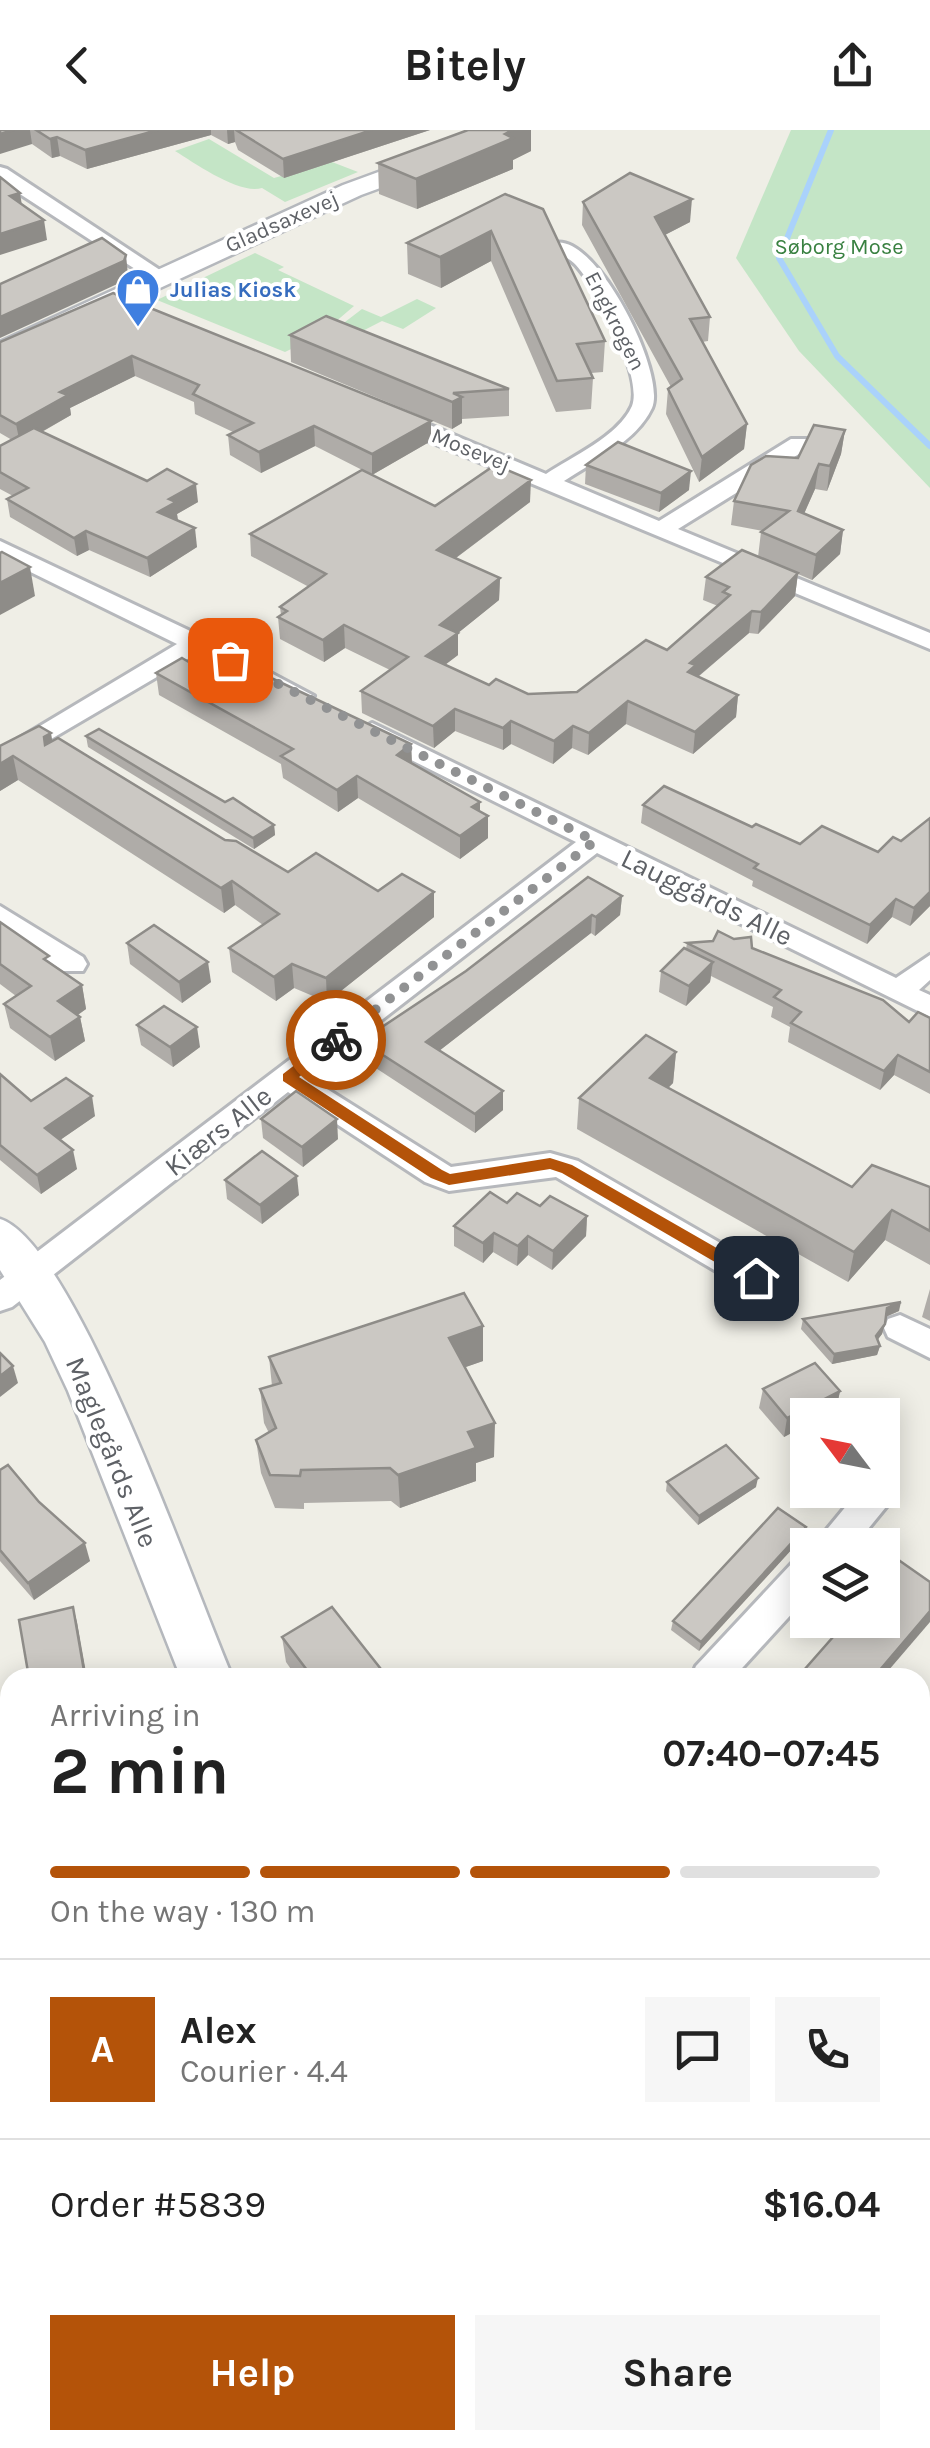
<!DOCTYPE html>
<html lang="en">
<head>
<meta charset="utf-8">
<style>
  body { margin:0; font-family:Karla,sans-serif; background:#f6f6f6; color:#222; height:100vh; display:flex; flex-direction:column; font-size:38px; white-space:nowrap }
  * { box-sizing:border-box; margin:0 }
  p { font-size:32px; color:#767676 }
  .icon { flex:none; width:55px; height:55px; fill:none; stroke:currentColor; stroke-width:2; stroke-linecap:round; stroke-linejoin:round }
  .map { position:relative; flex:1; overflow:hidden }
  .panel { position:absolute; left:0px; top:1538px; width:930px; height:782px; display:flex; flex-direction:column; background:#fff; border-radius:30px 30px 0 0; box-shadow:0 5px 25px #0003 }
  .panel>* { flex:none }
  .needle { width:65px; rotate:302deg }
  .tools { position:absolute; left:790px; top:1268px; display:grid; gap:20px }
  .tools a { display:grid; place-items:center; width:110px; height:110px; border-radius:0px; background:#fff; box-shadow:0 5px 25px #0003; font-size:50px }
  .pin { position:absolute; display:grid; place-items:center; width:85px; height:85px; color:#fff; margin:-42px; border-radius:20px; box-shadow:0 5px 15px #0006 }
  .courier { position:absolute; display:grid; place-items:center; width:100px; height:100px; margin:-50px; border:8px solid #b45309; border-radius:50%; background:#fff; color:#222; box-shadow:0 2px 12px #0007 }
  .overview em { font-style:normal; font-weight:700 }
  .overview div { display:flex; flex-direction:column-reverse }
  .overview { display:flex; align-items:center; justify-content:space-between; height:170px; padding:0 50px }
  h1 { font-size:65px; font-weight:700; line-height:75px }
  .bar { display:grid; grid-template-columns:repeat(4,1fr); gap:15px 10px; align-content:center; height:120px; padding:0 50px }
  .bar i { height:12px; border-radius:8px; background:#e0e0e0 }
  .bar .active { background:#b45309 }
  .bar p { grid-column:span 4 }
  .line { display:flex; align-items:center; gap:25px; padding:0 50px; border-top:2px solid #e0e0e0 }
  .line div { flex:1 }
  .round { display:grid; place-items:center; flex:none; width:105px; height:105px; border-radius:0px; background:#f6f6f6 }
  .action { display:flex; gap:20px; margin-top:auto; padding:20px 50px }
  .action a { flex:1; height:115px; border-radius:0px; background:#b45309; color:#fff; font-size:40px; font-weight:700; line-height:115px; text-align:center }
  .action a+a { background:#f6f6f6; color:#222 }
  header { display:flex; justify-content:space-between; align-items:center; height:130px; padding:0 50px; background:#fff; font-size:45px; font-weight:700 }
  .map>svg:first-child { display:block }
  .green { fill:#c4e5c6 }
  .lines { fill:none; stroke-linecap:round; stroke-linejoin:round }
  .stream { stroke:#aad2fb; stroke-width:6 }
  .street-casing { stroke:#b6b8bc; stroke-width:6 }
  .secondary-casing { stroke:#b5b8bd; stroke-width:5 }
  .street { fill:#fff; fill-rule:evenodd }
  .secondary { fill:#fff; fill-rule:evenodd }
  .wall { fill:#afaca8 }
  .shaded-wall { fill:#8e8c88 }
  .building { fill:#cbc8c3; stroke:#8e8c88; stroke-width:2.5 }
  .route { fill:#b45309 }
  .done { stroke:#919293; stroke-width:10; stroke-dasharray:0 18 }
  .labels { text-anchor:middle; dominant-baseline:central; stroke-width:8; stroke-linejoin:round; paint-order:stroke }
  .far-street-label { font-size:22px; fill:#5e6166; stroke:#fff }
  .far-park-label { font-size:22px; fill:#398141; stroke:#fff }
  .far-shop-label { font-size:22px; font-weight:bold; fill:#366cbe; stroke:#fff; text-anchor:start }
  .street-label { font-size:28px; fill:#5e6166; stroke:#fff }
</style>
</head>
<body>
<header><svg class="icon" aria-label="back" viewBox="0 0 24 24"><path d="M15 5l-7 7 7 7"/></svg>Bitely<svg class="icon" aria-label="share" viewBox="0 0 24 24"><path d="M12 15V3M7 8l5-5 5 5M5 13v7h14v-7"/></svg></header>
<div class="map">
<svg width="930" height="2318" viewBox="0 0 930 2318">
  <rect width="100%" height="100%" fill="#efeee6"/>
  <g class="green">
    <path d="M791 0H930V358L799 221 736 128Z"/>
    <path d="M209 9 274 48 332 32 358 42 285 72 262 58C240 65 196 34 175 21Z"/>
    <path d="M255 123 284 137 278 140 354 176 320 205 285 222 157 170Z"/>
    <path d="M417 169 436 178 403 199 382 191 341 212 328 205 362 179 381 187Z"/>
  </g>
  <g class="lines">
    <path class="stream" d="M831 0 779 128 837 226 930 316"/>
    <defs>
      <g id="street">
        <path d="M0 37 7 39 172 148 155 152 0 51Z"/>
        <path d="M555 113C597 104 667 244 652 278 637 311 593 332 564 351L659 391 791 309H807V319L678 399 930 503V519L383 292V282H399L546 344C571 327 619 306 632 276 643 247 599 163 580 140 574 131 564 126 555 121Z"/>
        <path d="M0 411 205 508 314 566 310 571H292L196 524 0 639V620L177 514 0 427Z"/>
        <path d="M372 593 896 848 930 825V850L919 860 930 865V887L597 723 308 947 451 1037 550 1023 578 1031 767 1140 772 1149 767 1158 756 1162 745 1158 556 1047 449 1061 425 1052 288 962 12 1177 0 1181V1150L576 712 363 606 359 601Z"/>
        <path d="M0 776 83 827 87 834 83 841H63L0 798Z"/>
        <path d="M900 1185 930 1199V1228L888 1207 884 1198 888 1189Z"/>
        <path d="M882 1358 890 1372 855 1415H814L852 1369 847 1360Z"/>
        <path d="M808 1426V1466L733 1548H691L696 1536 795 1430Z"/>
        <path d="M10 1817V1862L0 1866V1821Z"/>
        <path d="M434 2310H484L481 2318H430Z"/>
      </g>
      <g id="secondary">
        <path d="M493 0H528L525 5 361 65 0 232V212L343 55Z"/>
        <path d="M0 1089C76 1113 196 1464 233 1548H181L68 1261 45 1212 0 1140Z"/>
        <path d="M920 2289 930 2302V2318H866L862 2310H920Z"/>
      </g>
    </defs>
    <use href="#street" class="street-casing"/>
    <use href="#secondary" class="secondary-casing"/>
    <use href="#street" class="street"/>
    <use href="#secondary" class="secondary"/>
  </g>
  <g class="wall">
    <path d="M0 0H430L284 48 238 20 235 12 228 14 211 5 87 39 60 26 52 28 32 14Z"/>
    <path d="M531 21 513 30V39L417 79 379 64 378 33Z"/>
    <path d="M583 72 690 92 665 105 710 187 708 211 702 212 747 294 744 319 699 352 666 284 668 259 671 257 582 95Z"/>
    <path d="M543 79 605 211 603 242 591 243 593 248 591 279 556 282 491 131 441 158 408 144 407 113Z"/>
    <path d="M113 163 431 311 372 345 315 316 261 343 230 325 228 305 233 302 195 284 194 272 135 246 70 278 71 285 42 302 147 351 198 372 177 384 178 391 197 417 150 447 89 420 77 426 10 387 7 369 13 366 0 359V316L12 310 0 303V212Z"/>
    <path d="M290 205 509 259V286L462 289V293L452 299 291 232Z"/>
    <path d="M845 300 841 324 827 361 815 359 804 384 843 400 840 424 812 450 798 444 795 466 758 504 749 503 698 547 738 565 736 587 693 624 626 594 588 625 572 618 553 634 511 614 503 620 455 601 434 618 362 583 361 561 390 540 345 518 324 532 280 509 278 487 281 485 280 477 309 457 251 426 250 404 435 376 530 372 456 428 500 448 499 470 458 503V525L445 535 489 555 528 564 577 562 667 520 718 476 703 470 706 447 758 427 761 402 763 401 731 395 734 371 798 328Z"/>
    <path d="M586 335 689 360 659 382 585 354Z"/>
    <path d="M156 543 235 559 411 614 412 633 480 682 488 708 460 729 358 668 338 682 283 648 281 634 159 565Z"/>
    <path d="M86 606 274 695 275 705 254 719 88 617Z"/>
    <path d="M52 611 225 710 288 742 378 761 434 762V787L327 872 294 858 276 871 232 842 229 818 263 795 235 775 224 783 18 650 0 661V616Z"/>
    <path d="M643 675 752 697 930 776 910 796 892 787 867 814 752 756 753 751 641 693Z"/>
    <path d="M622 766 620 785 595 806 591 803 439 921 503 980 475 1003 362 929 361 911Z"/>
    <path d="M0 792 51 834 82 855 86 879 78 885 80 887 85 911 55 931 10 898 4 874 16 866 0 854Z"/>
    <path d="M127 813 211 852 182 873 130 834Z"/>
    <path d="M687 813 752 818 909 892 930 888V964L894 945 880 960 788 912 790 897 771 887 773 877 711 846 710 852 686 876 659 862 661 841 686 819Z"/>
    <path d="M137 895 200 917 173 937 141 915Z"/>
    <path d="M676 922 673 953 668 958 852 1057H930V1135L885 1110 848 1152 577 999 579 968Z"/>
    <path d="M0 944 31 971 95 986 60 1010 77 1039 41 1064 0 1030Z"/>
    <path d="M261 989 338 1009 303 1037 263 1008Z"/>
    <path d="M225 1050 299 1065 262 1094 227 1069Z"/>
    <path d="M507 1073 540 1076 587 1086 586 1106 552 1140 528 1125 517 1136 493 1122 483 1133 454 1116V1096Z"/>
    <path d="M930 1159V1191L922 1187Z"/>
    <path d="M899 1181 886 1187 882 1204 877 1210 880 1216 877 1225 832 1234 801 1199 803 1189Z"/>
    <path d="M483 1196V1231L465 1237 494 1327 476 1333V1351L400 1378 391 1371 304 1373V1379L275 1378 261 1343 256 1310 269 1303 264 1293 260 1259 272 1256 269 1227Z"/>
    <path d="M763 1259 840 1261 836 1280 784 1307 759 1278Z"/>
    <path d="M0 1340 39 1372 90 1431 34 1470 0 1431Z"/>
    <path d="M667 1352 756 1357 698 1395 666 1361Z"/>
    <path d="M806 1397 803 1407 699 1521 671 1500 673 1491Z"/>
    <path d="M282 1507 388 1548H297L286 1532Z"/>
    <path d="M10 1628V1693L0 1683V1637Z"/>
    <path d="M10 1905V1956L0 1946V1914Z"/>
    <path d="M194 2310H320L328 2318H232L228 2313 223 2318H201Z"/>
  </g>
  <g class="shaded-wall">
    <path d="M14 0H30L32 14 0 24V4Z"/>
    <path d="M158 0H211V5L87 39 85 20Z"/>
    <path d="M227 0H234L235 12 228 14Z"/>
    <path d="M372 0H430L284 48 283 29Z"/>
    <path d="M513 0H531V21L513 30V39L417 79 416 49Z"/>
    <path d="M57 7 60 26 52 28 50 9Z"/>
    <path d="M20 63 23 82 10 66Z"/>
    <path d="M692 69 690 92 653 111 655 87Z"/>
    <path d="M44 90 47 110 0 125V104Z"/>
    <path d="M491 101V131L441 158 440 127Z"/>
    <path d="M126 125 128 145 126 150 0 208V187Z"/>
    <path d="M132 226 135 246 70 278 71 285 20 314 16 294 60 262Z"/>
    <path d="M462 267V293L452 299V272Z"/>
    <path d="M431 291V311L372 345V324Z"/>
    <path d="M747 294 744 319 699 352 702 327Z"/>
    <path d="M314 296 315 316 261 343 259 322Z"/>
    <path d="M845 300 841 324 827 361 830 336Z"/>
    <path d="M819 334 815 359 794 406 798 381Z"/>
    <path d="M691 341 689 360 659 382 661 363Z"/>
    <path d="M531 350 530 372 437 442V420Z"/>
    <path d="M196 354 198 372 177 384 178 391 158 382 169 369Z"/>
    <path d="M195 398 197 417 150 447 147 428Z"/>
    <path d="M843 400 840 424 812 450 816 425Z"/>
    <path d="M86 401 89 420 77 426 74 408Z"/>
    <path d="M30 437 35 466 0 485V453Z"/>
    <path d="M798 443 795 466 758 504 761 482Z"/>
    <path d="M500 448 499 470 458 503V525L426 549V526L440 495Z"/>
    <path d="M752 481 749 503 695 549 686 565 690 533Z"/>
    <path d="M344 495 345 518 324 532 323 510Z"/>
    <path d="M738 565 736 587 693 624 695 602Z"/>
    <path d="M628 571 626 594 588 625 589 603Z"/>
    <path d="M455 579V601L434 618 433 596Z"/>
    <path d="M511 591V614L503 620V598Z"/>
    <path d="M573 596 572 618 553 634 554 611Z"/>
    <path d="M51 603 55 627 48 632 44 607Z"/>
    <path d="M411 614 412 636 397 625Z"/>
    <path d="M13 626 18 650 0 661V634Z"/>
    <path d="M357 646 358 668 338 682 337 660Z"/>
    <path d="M480 672V692L488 686V708L460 729V706L472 677Z"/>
    <path d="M274 695 275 705 254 719 253 708Z"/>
    <path d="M232 751 235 775 224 783 221 758Z"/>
    <path d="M434 762V787L327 872 326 848Z"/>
    <path d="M930 762V776L910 796 914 778Z"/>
    <path d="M622 766 620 785 595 806 596 787Z"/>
    <path d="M896 769 892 787 867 814 870 795Z"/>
    <path d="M592 785 591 803 426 931V912Z"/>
    <path d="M208 832 211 852 182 873 179 852Z"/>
    <path d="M713 832 710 852 686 876 689 856Z"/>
    <path d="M292 834 294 858 276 871 274 847Z"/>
    <path d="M82 855 86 879 63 895 58 871Z"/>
    <path d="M80 887 85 911 55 931 50 907Z"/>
    <path d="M197 897 200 917 173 937 170 917Z"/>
    <path d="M676 922 673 953 647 979 650 948Z"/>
    <path d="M898 925 894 945 880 960 884 941Z"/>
    <path d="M503 961V980L475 1003V984Z"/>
    <path d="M92 966 95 986 50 1017 45 998Z"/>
    <path d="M337 989 338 1009 303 1037 302 1017Z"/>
    <path d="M73 1020 77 1039 41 1064 37 1045Z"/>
    <path d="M297 1046 299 1065 262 1094 260 1075Z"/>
    <path d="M892 1080 885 1110 848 1152 854 1122Z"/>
    <path d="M587 1086 586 1106 552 1140 553 1121Z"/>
    <path d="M494 1103 493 1122 483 1133V1113Z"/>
    <path d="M528 1106V1125L517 1136 518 1116Z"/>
    <path d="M901 1172 899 1181 885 1187 887 1178Z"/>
    <path d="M885 1194 882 1204 873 1216 876 1206Z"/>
    <path d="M483 1196V1231L449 1243V1208Z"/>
    <path d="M880 1216 877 1225 832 1234 834 1224Z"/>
    <path d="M13 1236 18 1253 0 1267V1246Z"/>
    <path d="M840 1261 836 1280 826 1285H808V1294L784 1307 787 1288Z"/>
    <path d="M495 1293 494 1327 476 1333V1351L400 1378 398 1345 468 1302Z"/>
    <path d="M758 1348 756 1357 698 1395 699 1386Z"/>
    <path d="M806 1397 803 1407 699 1521 701 1512Z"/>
    <path d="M85 1413 90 1431 34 1470 28 1453Z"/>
    <path d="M73 1477 77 1492 87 1548H86Z"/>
    <path d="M930 1481V1492L882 1548H873Z"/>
    <path d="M10 2053V2072L0 2082V2063Z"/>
    <path d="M219 2310H226L228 2313 223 2318H212Z"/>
  </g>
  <g class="building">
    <path d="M0 0H14L0 4Z"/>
    <path d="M36 0H158L85 20 57 7 50 9Z"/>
    <path d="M236 0H372L283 29Z"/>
    <path d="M468 0H513L505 4 513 8 416 49 378 33Z"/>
    <path d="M630 43 692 69 655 87 710 187 690 189 747 294 702 327 668 259 682 249 583 72Z"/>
    <path d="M0 47 20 63 10 66 44 90 0 104Z"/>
    <path d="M505 64 543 79 605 211 577 214 593 248 557 251 491 101 440 127 407 113Z"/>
    <path d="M102 108 126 125 124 131 0 187V154Z"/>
    <path d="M113 163 431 291 372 324 314 296 259 322 228 305 253 293 193 264 199 255 132 226 60 262 68 265 16 294 0 285V212Z"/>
    <path d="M326 186 509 259 453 263 462 267 452 272 290 205Z"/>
    <path d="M814 295 845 300 830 336 819 334 798 381 843 400 816 425 761 402 789 381 734 371 751 335 766 326 798 328Z"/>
    <path d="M34 298 147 351 167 339 196 354 169 369 176 372 158 382 195 398 147 428 86 401 74 408 7 369 28 358 0 342V316Z"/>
    <path d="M618 312 691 341 661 363 586 335Z"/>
    <path d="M495 335 531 350 437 420 500 448 440 495 458 503 426 526 489 555 496 549 528 564 577 562 646 510 667 520 730 465 723 462 729 457 706 447 742 420 798 443 761 482 752 481 690 533 696 535 688 542 738 565 695 602 628 571 589 603 573 596 554 611 511 591 503 598 455 579 433 596 361 561 408 527 344 495 323 510 278 487 287 481 280 477 326 444 250 404 362 340 435 376Z"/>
    <path d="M2 422 30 437 0 453V423Z"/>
    <path d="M182 528 235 559 244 560 265 545 411 614 397 625 480 672 472 677 488 686 460 706 357 646 337 660 281 626 293 619 156 543Z"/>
    <path d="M39 596 51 603 44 607 45 615 58 608 225 710 236 711 288 742 316 723 378 761 402 744 434 762 326 848 292 834 274 847 229 818 279 784 232 751 221 758 13 626 0 634V616Z"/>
    <path d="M99 599 225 672 233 668 274 695 253 708 86 606Z"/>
    <path d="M664 656 752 697 756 694 800 714 822 696 878 722 893 707 901 711 930 688V762L914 778 896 769 870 795 754 738 758 734 643 675Z"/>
    <path d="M588 747 622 766 596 787 592 785 426 912 503 961 475 984 361 911 466 841Z"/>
    <path d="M0 792 49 826 44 829 82 855 58 871 80 887 50 907 4 874 31 856 0 834Z"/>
    <path d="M154 795 208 832 179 852 127 813Z"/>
    <path d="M718 801 734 809 751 807 752 818 883 870 909 892 918 882 930 888V942L898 925 884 941 791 893 801 882 774 867 781 860 687 813 713 811Z"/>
    <path d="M684 818 713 832 689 856 661 841Z"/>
    <path d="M164 876 197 897 170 917 137 895Z"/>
    <path d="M646 905 676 922 650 948 852 1057 872 1035 930 1057V1101L892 1080 854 1122 579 968Z"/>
    <path d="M0 944 31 971 66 948 92 966 45 998 73 1020 37 1045 0 1015Z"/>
    <path d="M296 961 337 989 302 1017 261 989Z"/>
    <path d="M262 1021 297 1046 260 1075 225 1050Z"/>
    <path d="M490 1062 507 1073 517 1063 540 1076 550 1066 587 1086 553 1121 528 1106 518 1116 494 1103 483 1113 454 1096Z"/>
    <path d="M464 1163 483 1196 449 1208 495 1293 468 1302 476 1318 398 1345 390 1338 301 1340 300 1346 270 1345 256 1310 276 1298 260 1259 281 1253 269 1227Z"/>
    <path d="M901 1172 887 1178 885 1194 876 1206 880 1216 834 1224 803 1189Z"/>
    <path d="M0 1223 13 1236 0 1246Z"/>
    <path d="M815 1233 840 1261 787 1288 763 1259Z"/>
    <path d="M726 1315 758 1348 699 1386 667 1352Z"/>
    <path d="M8 1335 39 1372 85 1413 28 1453 0 1420V1340Z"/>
    <path d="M778 1378 806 1397 701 1512 673 1491Z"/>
    <path d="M900 1431 930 1452V1481L873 1548H797L848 1490H882V1451Z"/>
    <path d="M73 1477 84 1541 87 1548H34L32 1542H28L19 1490Z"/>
    <path d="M332 1477 388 1548H313L282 1507Z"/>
    <path d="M10 1628V1683L0 1673V1637Z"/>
    <path d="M10 1905V1947L8 1948 0 1940V1914Z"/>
    <path d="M0 2010 10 2022V2053L0 2063Z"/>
    <path d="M920 2126 930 2135V2151L920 2166Z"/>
    <path d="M197 2310H219L212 2318H205Z"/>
    <path d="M229 2310H320L328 2318H236Z"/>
    <path d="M560 2310H656L664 2318H554Z"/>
  </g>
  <path class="route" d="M331 907 343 910 299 947 442 1040 450 1044 550 1028 572 1035 762 1144V1153H751L562 1043 550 1039 449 1055 431 1048 283 951V944Z"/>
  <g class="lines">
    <path class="done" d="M230 530 595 711 336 910"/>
  </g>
  <defs>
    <symbol id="shop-pin" viewBox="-11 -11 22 30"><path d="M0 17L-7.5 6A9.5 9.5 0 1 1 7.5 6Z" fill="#3f7fe0" stroke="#fff"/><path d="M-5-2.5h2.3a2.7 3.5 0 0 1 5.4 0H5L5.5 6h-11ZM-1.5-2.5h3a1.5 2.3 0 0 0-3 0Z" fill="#fff"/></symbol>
  </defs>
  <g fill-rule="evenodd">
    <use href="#shop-pin" x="113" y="135" width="50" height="68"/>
  </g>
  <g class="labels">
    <g class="far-street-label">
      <text transform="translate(282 92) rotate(-24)">Gladsaxevej</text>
      <text transform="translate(615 191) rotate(63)">Engkrogen</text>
      <text transform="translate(471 320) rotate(22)">Mosevej</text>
    </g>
    <g class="far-park-label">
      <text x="839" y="117">Søborg Mose</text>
    </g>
    <g class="far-shop-label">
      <text x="170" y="160">Julias Kiosk</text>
    </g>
    <g class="street-label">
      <text transform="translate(707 767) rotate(26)">Lauggårds Alle</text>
      <text transform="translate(218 1001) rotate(-38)">Kiærs Alle</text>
      <text transform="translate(112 1322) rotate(68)">Maglegårds Alle</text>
    </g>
  </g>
</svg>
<div class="tools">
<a><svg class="needle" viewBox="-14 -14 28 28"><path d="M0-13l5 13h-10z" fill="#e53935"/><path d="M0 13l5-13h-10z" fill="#767676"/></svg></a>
<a><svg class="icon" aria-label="layers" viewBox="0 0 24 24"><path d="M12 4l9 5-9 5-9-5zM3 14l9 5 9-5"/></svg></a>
</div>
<div class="pin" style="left:230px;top:530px;background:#ea580c"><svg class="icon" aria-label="bag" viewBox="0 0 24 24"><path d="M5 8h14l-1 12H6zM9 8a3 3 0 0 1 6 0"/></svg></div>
<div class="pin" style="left:756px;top:1148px;background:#1f2937"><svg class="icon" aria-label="home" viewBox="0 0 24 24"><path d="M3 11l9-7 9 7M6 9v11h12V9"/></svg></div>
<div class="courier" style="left:336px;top:910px"><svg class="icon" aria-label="bike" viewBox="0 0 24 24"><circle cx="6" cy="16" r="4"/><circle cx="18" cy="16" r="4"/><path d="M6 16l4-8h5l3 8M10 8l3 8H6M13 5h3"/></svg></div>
<section class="panel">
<div class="overview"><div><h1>2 min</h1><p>Arriving in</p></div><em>07:40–07:45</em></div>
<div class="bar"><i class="active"></i><i class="active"></i><i class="active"></i><i></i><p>On the way · 130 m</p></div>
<div class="line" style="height:180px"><b class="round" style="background:#b45309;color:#fff">A</b><div><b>Alex</b><p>Courier · 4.4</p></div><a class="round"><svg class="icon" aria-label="chat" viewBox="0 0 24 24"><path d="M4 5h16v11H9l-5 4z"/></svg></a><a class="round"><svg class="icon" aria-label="phone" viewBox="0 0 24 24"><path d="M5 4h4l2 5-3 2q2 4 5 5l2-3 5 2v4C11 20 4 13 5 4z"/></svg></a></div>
<div class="line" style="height:130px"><div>Order #5839</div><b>$16.04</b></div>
<div class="action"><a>Help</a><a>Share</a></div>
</section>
</div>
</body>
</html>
